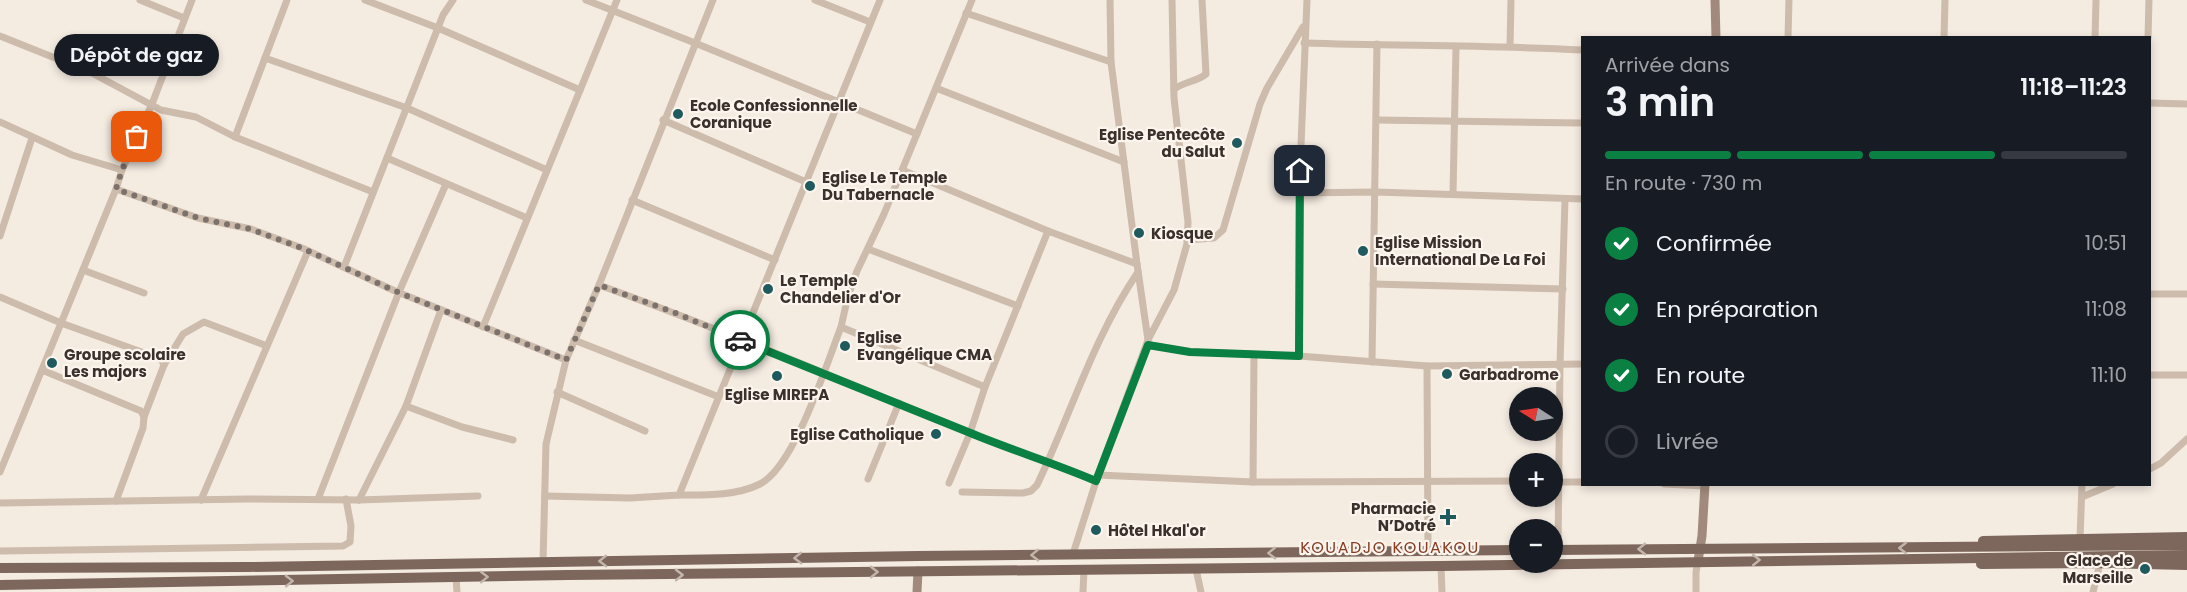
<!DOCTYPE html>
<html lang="fr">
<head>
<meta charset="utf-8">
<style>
  body { margin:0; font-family:Poppins,sans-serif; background:#242831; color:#f1f3f6; height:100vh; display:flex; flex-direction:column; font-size:22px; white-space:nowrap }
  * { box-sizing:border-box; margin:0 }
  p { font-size:20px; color:#9ea1a6 }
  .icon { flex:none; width:33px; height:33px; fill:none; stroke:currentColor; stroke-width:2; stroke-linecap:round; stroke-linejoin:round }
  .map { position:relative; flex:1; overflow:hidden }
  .side { position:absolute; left:1581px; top:36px; width:570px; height:450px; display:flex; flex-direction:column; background:#171b24; border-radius:0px; box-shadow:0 3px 9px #0003 }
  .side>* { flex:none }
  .needle { width:39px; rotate:282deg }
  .fabs { position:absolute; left:1509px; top:387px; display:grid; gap:12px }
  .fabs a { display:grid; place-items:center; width:54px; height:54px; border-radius:50%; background:#171b24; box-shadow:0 3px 9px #0003; font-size:30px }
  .pin { position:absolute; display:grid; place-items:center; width:51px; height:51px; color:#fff; margin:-26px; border-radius:12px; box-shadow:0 3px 9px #0006 }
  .courier { position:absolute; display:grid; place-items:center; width:60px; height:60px; margin:-30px; border:4px solid #0b8043; border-radius:50%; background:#fff; color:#222; box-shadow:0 2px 8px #0007 }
  .bubble { position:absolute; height:42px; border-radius:21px; background:#171b24; box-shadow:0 3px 9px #0003; font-size:20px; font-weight:600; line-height:42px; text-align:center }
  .summary em { font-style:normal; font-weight:600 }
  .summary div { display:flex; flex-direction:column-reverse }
  .summary { display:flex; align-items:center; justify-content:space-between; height:102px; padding:0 24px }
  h1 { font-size:39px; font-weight:600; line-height:45px }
  .bar { display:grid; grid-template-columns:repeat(4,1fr); gap:9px 6px; align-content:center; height:72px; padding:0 24px }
  .bar i { height:8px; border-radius:4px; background:#363941 }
  .bar .active { background:#0b8043 }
  .bar p { grid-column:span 4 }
  ol { padding:0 24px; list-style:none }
  li { display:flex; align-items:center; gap:18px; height:66px }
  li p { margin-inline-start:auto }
  li .icon { padding:6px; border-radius:50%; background:#0b8043; color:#fff; stroke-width:4 }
  li:last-child { color:#9ea1a6 }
  li i { width:33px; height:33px; border:3px solid #363941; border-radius:50% }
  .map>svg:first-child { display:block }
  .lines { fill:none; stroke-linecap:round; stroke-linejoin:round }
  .street { stroke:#cdbbac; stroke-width:7 }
  .secondary { stroke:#a18a7d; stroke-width:9 }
  .primary { stroke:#7d675c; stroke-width:10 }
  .oneway { stroke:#c2b5ac }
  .done { stroke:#7c716b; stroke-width:6; stroke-dasharray:0 10.8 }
  .route { stroke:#0b8043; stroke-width:8 }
  .poi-dot { fill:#1f5a5e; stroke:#fbf5ee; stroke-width:2 }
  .labels { text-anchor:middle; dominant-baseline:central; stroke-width:4.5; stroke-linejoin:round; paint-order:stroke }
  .poi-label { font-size:15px; font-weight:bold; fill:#3b302b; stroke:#fbf5ee; text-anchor:start }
  .neighbourhood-label { font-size:16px; letter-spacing:1.5px; fill:#8c3b22; stroke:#fbf5ee }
</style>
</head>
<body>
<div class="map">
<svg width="2187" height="592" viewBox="0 0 2187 592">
  <rect width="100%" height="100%" fill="#f4ebe1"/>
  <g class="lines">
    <g class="street">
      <path d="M140 0 184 18"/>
      <path d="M365 0 438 28 580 90"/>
      <path d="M586 0 695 43 917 134"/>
      <path d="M815 0 870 22"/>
      <path d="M972 0 884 214 857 271 848 296 841 327 985 387"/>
      <path d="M1110 0 1111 62 1137 264 1148 340"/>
      <path d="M966 13 1111 62"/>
      <path d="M0 36 90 72 161 110 196 117 235 137 373 192"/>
      <path d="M1788 38 1789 0"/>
      <path d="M1944 38 1945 0"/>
      <path d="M2095 38 2096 0"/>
      <path d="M2148 38 2149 0"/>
      <path d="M1304 43C1397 46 1490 45 1582 50"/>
      <path d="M1510 46 1511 0"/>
      <path d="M265 58 407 108 547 170"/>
      <path d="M936 88 1124 162"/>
      <path d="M1174 89C1184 82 1198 81 1206 74L1202 0"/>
      <path d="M2150 103 2187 104"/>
      <path d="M663 120 806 182"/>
      <path d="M1377 120 1582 123"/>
      <path d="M0 122 72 155 122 170"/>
      <path d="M235 137 287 0"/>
      <path d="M387 158 527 218"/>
      <path d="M902 170 1048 231 1137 264"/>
      <path d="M116 189 198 218 251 229 302 248 395 291 566 360"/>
      <path d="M1299 193 1376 192 1582 199"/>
      <path d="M1453 194 1456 47"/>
      <path d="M632 200 775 260"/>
      <path d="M0 236 32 138"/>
      <path d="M1187 240 1214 238 1223 230 1260 104 1267 88 1303 27"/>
      <path d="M868 249 1018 306"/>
      <path d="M344 267 443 15 453 0"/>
      <path d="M83 270 144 293"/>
      <path d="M1373 284 1563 289"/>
      <path d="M599 285C723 330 845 382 968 432 1010 450 1054 463 1096 481"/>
      <path d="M2150 294H2187"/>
      <path d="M0 297 61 323 161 359 164 365 144 417"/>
      <path d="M483 327 617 0"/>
      <path d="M574 340 719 397"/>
      <path d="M1148 345 1190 352 1299 356 1427 366 1582 364"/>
      <path d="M1299 356V193L1307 0"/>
      <path d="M1372 362 1377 44"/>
      <path d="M164 365 183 334 204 322 267 346"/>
      <path d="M1427 366 1428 551"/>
      <path d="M42 370 141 411 144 417 143 428 116 501"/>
      <path d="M2150 375H2187"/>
      <path d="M557 392 645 431"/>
      <path d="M406 406 441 310"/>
      <path d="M2150 469 2161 463 2187 439"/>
      <path d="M0 472 116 189 122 170 152 104 192 0"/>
      <path d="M1098 475 1253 482 1520 481"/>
      <path d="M868 479 899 403"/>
      <path d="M1253 482 1254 355"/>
      <path d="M1552 482H1582"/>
      <path d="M949 483 970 433 985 387 1048 231"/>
      <path d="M1664 484 1705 486"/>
      <path d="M962 492 1023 493 1031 491 1037 485C1071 414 1093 338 1138 272"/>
      <path d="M679 495C705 495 736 496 760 484 795 466 826 365 841 327"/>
      <path d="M545 496 630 498 679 495 880 0"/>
      <path d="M2082 497 2113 484"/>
      <path d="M318 499 399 292 446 184"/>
      <path d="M201 500 308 251"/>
      <path d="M359 500 406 406 462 427 513 440"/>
      <path d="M0 503 248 499 359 500 478 496"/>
      <path d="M2080 539 2082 484"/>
      <path d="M1558 550 1560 364 1565 199"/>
      <path d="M0 551 343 546 350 542 351 526 346 499"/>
      <path d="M1073 554 1098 475 1148 340 1174 290 1187 244 1188 222 1174 98 1172 0"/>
      <path d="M543 562 546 444 566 360 599 285 713 0"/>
      <path d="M1441 566 1442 592"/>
      <path d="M1196 569 1201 592"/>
      <path d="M456 577 457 592"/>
      <path d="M1083 592 1084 570"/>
      <path d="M1696 592V572L1698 561"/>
      <path d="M2093 592 2100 563"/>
    </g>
    <g class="secondary">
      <path d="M1715 0 1716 38"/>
      <path d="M1698 561 1702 536 1705 484"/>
      <path d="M917 592 918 571"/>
    </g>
    <g class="primary">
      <path d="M1983 541 2187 537"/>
      <path d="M1552 550 2187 545"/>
      <path d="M1981 564 2100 563 2187 565"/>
      <path d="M0 568 248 567 918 556 1520 550"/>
      <path d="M0 585 568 575 1441 566 2187 555"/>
    </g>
  </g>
  <defs><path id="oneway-chevron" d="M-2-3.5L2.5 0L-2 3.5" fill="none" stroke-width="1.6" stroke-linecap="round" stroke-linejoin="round" transform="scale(1.5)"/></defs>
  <g class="oneway">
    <use href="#oneway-chevron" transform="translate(1903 548) rotate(-180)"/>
    <use href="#oneway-chevron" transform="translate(1642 549) rotate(179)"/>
    <use href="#oneway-chevron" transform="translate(1272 553) rotate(179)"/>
    <use href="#oneway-chevron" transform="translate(1035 555) rotate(179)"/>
    <use href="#oneway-chevron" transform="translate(798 558) rotate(179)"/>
    <use href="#oneway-chevron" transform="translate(1756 560) rotate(-1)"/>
    <use href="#oneway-chevron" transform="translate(603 561) rotate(179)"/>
    <use href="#oneway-chevron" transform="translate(874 572) rotate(-1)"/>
    <use href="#oneway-chevron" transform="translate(679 575)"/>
    <use href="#oneway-chevron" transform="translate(484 577) rotate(-1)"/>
    <use href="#oneway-chevron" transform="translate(289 581) rotate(-1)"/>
  </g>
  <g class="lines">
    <path class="done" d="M137 137 122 170 116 189 198 218 250 229 302 248 395 291 566 360 599 285 673 312 740 340"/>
    <path class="route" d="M740 340C816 370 892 401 968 432 1011 450 1054 463 1096 481L1148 345 1190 352 1299 356 1300 171"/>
  </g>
  <g class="poi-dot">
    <circle cx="678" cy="114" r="6"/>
    <circle cx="1237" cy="143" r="6"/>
    <circle cx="810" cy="186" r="6"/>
    <circle cx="1139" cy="233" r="6"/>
    <circle cx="1363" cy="251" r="6"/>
    <circle cx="768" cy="289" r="6"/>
    <circle cx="845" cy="346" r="6"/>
    <circle cx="52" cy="363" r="6"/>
    <circle cx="1447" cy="374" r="6"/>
    <circle cx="777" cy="376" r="6"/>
    <circle cx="936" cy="434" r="6"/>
    <path d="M1445 508h6v6h6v6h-6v6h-6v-6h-6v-6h6z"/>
    <circle cx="1096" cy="530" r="6"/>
    <circle cx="2145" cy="569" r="6"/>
  </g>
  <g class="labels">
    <g class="poi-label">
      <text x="690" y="105">Ecole Confessionnelle<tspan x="690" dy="17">Coranique</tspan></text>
      <text x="1225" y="134" text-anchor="end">Eglise Pentecôte<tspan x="1225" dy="17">du Salut</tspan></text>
      <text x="822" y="177">Eglise Le Temple<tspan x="822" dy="17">Du Tabernacle</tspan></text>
      <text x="1151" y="233">Kiosque</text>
      <text x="1375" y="242">Eglise Mission<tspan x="1375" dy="17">International De La Foi</tspan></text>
      <text x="780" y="280">Le Temple<tspan x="780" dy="17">Chandelier d'Or</tspan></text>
      <text x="857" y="337">Eglise<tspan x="857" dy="17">Evangélique CMA</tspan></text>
      <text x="64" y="354">Groupe scolaire<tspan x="64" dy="17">Les majors</tspan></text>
      <text x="1459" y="374">Garbadrome</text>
      <text x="777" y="394" text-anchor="middle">Eglise MIREPA</text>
      <text x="924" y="434" text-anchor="end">Eglise Catholique</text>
      <text x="1436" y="508" text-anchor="end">Pharmacie<tspan x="1436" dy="17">N’Dotré</tspan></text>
      <text x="1108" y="530">Hôtel Hkal'or</text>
      <text x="2133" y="560" text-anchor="end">Glace de<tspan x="2133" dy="17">Marseille</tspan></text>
    </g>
    <g class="neighbourhood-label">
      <text x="1390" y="547">KOUADJO KOUAKOU</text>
    </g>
  </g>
</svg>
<div class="fabs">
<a><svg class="needle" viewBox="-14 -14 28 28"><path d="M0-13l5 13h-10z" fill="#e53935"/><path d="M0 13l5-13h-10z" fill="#9ea1a6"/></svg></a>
<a>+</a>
<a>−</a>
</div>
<div class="pin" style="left:137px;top:137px;background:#ea580c"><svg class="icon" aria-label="bag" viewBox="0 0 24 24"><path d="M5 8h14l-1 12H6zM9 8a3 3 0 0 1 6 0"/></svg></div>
<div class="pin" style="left:1300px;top:171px;background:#1f2937"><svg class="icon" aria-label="home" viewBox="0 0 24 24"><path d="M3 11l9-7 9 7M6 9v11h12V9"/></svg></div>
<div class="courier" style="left:740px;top:340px"><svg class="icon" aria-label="car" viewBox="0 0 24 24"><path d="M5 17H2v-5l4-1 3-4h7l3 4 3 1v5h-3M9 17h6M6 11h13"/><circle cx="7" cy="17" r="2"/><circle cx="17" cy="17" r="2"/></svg></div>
<div class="bubble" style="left:54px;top:34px;width:165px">Dépôt de gaz</div>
<section class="side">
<div class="summary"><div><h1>3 min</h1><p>Arrivée dans</p></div><em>11:18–11:23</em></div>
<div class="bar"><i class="active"></i><i class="active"></i><i class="active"></i><i></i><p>En route · 730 m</p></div>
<ol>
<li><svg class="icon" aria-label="check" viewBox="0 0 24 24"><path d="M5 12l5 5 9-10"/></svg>Confirmée<p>10:51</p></li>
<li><svg class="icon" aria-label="check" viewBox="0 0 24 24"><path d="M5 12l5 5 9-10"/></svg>En préparation<p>11:08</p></li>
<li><svg class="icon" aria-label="check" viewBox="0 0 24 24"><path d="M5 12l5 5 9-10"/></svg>En route<p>11:10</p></li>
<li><i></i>Livrée</li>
</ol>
</section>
</div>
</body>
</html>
